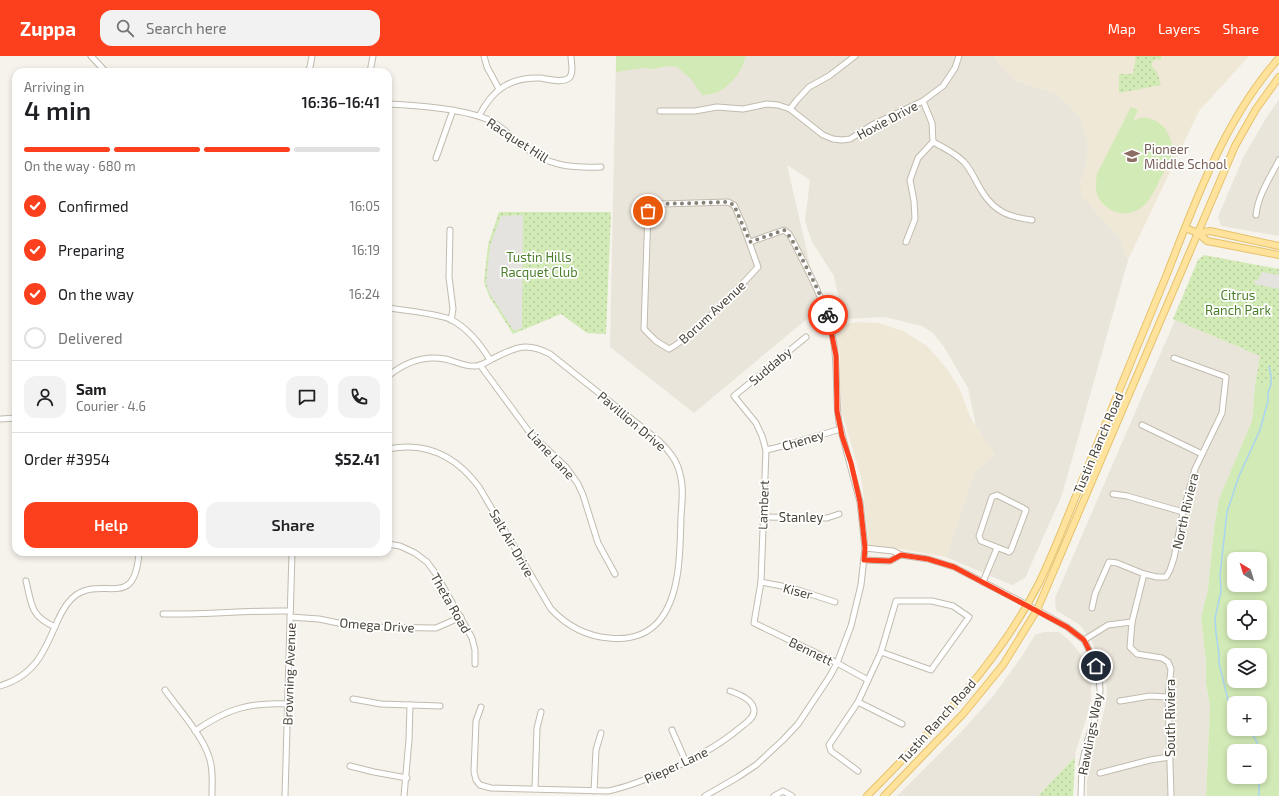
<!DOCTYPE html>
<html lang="en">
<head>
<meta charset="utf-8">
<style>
  body { margin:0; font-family:"Exo 2",sans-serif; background:#f2f2f2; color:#202124; height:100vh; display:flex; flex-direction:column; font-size:15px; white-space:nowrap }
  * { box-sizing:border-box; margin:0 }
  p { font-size:13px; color:#757577 }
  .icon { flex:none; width:22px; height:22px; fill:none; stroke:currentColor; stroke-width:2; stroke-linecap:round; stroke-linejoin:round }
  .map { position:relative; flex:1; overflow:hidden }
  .panel { position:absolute; left:12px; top:12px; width:380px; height:488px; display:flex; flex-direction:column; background:#fff; border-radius:12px; box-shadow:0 2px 6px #0003 }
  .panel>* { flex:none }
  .needle { width:26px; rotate:322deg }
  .fabs { position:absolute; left:1227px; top:496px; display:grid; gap:8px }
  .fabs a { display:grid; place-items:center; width:40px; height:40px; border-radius:8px; background:#fff; box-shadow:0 2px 6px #0003; font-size:20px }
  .pin { position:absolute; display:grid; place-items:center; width:34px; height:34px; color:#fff; margin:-17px; border:2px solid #fff; border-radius:50%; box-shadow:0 1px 4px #0007 }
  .courier { position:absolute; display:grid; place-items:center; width:40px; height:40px; margin:-20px; border:3px solid #fc3f1d; border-radius:50%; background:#fff; color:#222; box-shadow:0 1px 5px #0007 }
  .summary em { font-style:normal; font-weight:600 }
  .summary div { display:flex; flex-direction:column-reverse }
  .summary { display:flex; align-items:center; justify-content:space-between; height:68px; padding:0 12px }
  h1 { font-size:26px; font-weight:600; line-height:30px }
  .bar { display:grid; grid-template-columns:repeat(4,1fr); gap:6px 4px; align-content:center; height:48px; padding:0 12px }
  .bar i { height:5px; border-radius:3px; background:#e0e0e0 }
  .bar .selected { background:#fc3f1d }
  .bar p { grid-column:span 4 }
  .line { display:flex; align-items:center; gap:10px; padding:0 12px; border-top:1px solid #e0e0e0 }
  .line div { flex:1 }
  .round { display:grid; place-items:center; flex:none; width:42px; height:42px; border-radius:12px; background:#f2f2f2 }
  ol { padding:0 12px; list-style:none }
  li { display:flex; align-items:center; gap:12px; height:44px }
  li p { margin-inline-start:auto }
  li .icon { padding:4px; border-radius:50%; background:#fc3f1d; color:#fff; stroke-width:4 }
  li:last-child { color:#757577 }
  li i { width:22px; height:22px; border:2px solid #e0e0e0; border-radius:50% }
  .button { display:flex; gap:8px; margin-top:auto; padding:8px 12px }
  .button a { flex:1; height:46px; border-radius:12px; background:#fc3f1d; color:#fff; font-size:16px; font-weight:600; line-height:46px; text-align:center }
  .button a+a { background:#f2f2f2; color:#202124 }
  header { display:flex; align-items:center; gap:24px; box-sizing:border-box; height:56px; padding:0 20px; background:#fc3f1d; color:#fff }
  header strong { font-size:19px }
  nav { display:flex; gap:22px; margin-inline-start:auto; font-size:14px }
  .search { width:280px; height:36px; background:#f2f2f2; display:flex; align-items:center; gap:10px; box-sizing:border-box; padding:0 14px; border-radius:12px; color:#757577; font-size:15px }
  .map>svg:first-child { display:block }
  .residential { fill:#eae5da }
  .education { fill:#efe8d6 }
  .grass { fill:#d2eab5; fill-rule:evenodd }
  .park { fill:url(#park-dots) }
  .parking { fill:#e5e3e0 }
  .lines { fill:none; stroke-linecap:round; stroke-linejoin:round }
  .stream { stroke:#a9d4f2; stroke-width:1.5 }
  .minor-casing { stroke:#c2bbae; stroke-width:7 }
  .major-casing { stroke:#e6c16a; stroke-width:8 }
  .minor { stroke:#fff; stroke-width:5 }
  .major { stroke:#ffe39c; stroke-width:6 }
  .done { stroke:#878178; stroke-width:4; stroke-dasharray:0 7.2 }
  .route { stroke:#fc3f1d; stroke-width:5 }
  .labels { text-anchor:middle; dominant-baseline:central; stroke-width:3.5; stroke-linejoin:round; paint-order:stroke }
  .street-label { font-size:13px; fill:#4b4439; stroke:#fff }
  .education-label { font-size:13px; fill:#785e54; stroke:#fff; text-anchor:start }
  .park-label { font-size:13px; fill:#4a7f2a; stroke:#fff }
</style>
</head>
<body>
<header>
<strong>Zuppa</strong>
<div class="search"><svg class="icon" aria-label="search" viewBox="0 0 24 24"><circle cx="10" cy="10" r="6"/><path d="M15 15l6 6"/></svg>Search here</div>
<nav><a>Map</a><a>Layers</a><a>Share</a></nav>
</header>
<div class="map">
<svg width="1279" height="740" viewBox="0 0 1279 740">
  <defs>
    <pattern id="park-dots" width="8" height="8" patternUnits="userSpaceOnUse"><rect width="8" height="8" fill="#d2eab5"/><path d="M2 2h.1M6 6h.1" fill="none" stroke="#b6ca9c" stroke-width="1.8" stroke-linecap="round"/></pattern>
  </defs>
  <rect width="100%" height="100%" fill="#f6f3ec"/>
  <g class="residential">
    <path d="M616 0H995L997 5 1017 25 1054 37 1068 48 1082 64 1088 89 1086 111 1080 127 1091 150 1121 184 1128 204 1062 439 1025 522 1012 529 946 501 974 417 995 398 976 370 968 332 944 291 933 277 922 270 885 261 843 263 834 220 812 186 805 165 810 124 787 109 820 252 694 357 610 291Z"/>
    <path d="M1279 43V180L1221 170 1218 161 1243 102 1263 67Z"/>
    <path d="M1175 264 1260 300 1255 330 1252 365 1219 444 1214 473 1208 533 1201 562 1206 606V627L1210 651 1206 740H1087V726L1091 695 1100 672 1106 646 1107 638 1106 622 1104 613 1092 586 1080 569 1056 554 1055 542Z"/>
    <path d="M1044 576H1059L1070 585 1085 604 1091 629V645L1087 660 1075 698 1076 700 1039 739 1036 740H897L962 675 994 639 1022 600 1035 579Z"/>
  </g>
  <g class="education">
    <path d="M995 0H1249L1199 55 1128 204 1121 184 1082 140 1080 127 1086 111 1088 89 1082 64 1068 48 1054 37 1017 25 997 5Z"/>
    <path d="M857 266 879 267 903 275 927 290 947 313 960 334 971 363 995 398 974 417 946 501 896 492 869 490 862 425 842 356 840 328V300L835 270Z"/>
  </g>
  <g class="grass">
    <path d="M616 0H745C744 14 730 30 718 36 713 38 707 39 702 39L691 23 677 11 668 10 652 13 643 12 616 16Z"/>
    <path d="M1131 51 1138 54 1133 65C1135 64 1139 62 1141 62 1161 60 1175 81 1172 99 1171 106 1165 115 1161 121 1153 138 1144 160 1121 157 1116 156 1111 155 1107 151 1095 142 1095 131 1097 118Z"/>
    <path d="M1274 325H1279V740H1206L1210 651 1206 627V606L1201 562 1208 533 1214 473 1219 443 1252 365 1255 330ZM1234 503H1260V529H1234ZM1234 551H1260V577H1234ZM1234 599H1260V625H1234ZM1234 647H1260V673H1234ZM1234 695H1260V721H1234Z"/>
  </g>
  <g class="park">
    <path d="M1134 0H1161V4L1156 3 1151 7 1153 12 1157 16 1161 29 1119 37V18H1133L1136 1Z"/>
    <path d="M499 156H611L606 278 587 277 561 258 513 278 489 240 484 226 488 189Z"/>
    <path d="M1204 199 1279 213V325H1274L1255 330 1260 300 1173 263 1198 204Z"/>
    <path d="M1075 701 1073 740H1037L1039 739Z"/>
  </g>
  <g class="parking">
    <path d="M523 159 522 272 514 275 490 238 486 227 490 190 501 160Z"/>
    <path d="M1262 216 1279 219V233L1254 228 1255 224 1258 225Z"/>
  </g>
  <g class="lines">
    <g class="stream">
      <path d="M1234 656 1229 648 1219 607V598L1216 577 1215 562 1221 535 1220 519 1227 456 1239 420 1260 374 1268 345V337L1271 328V319L1269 311"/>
      <path d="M1248 673C1257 683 1264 698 1262 711 1261 721 1258 730 1259 740"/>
    </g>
    <defs>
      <g id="minor">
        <path d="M91 0 106 16"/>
        <path d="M484 0 487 11 499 33"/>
        <path d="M307 16 310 11 312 0"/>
        <path d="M370 16 373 0"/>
        <path d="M388 48C415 49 469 53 493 66 504 72 513 83 524 91 548 110 571 112 601 111"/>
        <path d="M790 53 797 44 809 31 829 20 855 0"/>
        <path d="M660 55H695L717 51 743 53 767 48 778 49 790 53 823 79 833 83 842 84 850 83 872 69 923 45 943 30 955 12 959 0"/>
        <path d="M479 60C492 34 510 21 540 22 548 23 564 28 570 21 574 15 571 7 571 0"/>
        <path d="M933 86C943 91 955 97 964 106 972 115 976 126 983 137 996 157 1010 161 1032 164"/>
        <path d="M436 102 453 54"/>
        <path d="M728 146 734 149 743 169 758 211C740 231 721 250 701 268 691 277 681 287 669 293L656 285 644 273 648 155 654 150 662 148Z"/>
        <path d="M1256 159C1258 139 1270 122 1279 104"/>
        <path d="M450 174 449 221 453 253 451 264"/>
        <path d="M906 186 915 163 914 145 910 124 918 102 933 86 932 67 923 45"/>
        <path d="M388 252C403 254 440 258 452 264 468 273 481 289 490 304"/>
        <path d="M806 281 734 340 756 367 762 380 766 394 761 526 754 567 837 607 868 624"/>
        <path d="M480 309 530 377 566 411 578 428 583 439 598 487 615 518"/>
        <path d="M388 320C404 307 424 299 445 303 455 305 465 311 475 310 481 310 487 306 492 303 515 292 525 285 550 298L659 385C669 395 677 404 680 418 684 431 682 447 681 460 680 493 681 539 659 565 646 580 627 584 609 582 585 580 567 570 551 553L479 431C456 400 427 385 388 393"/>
        <path d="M1 363 16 362"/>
        <path d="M1142 369 1202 398"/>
        <path d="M766 394C791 389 816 380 841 373"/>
        <path d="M1113 438 1127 440 1183 456"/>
        <path d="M997 439 1023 452 1026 454 1011 494 1009 496 981 485 979 480 992 441Z"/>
        <path d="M763 461 827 462 839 458"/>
        <path d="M388 488 400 490 415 497 427 506 436 518 472 582 475 594V608"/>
        <path d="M865 492 893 495 901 499 928 503 954 511 1037 554 1067 571 1084 584 1093 602 1099 620 1100 635 1097 657 1087 686 1082 709 1081 740"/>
        <path d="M864 504 890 505 901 499"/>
        <path d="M1144 518 1132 566 1130 591 1137 598 1162 602 1168 606 1171 613 1168 641 1171 740"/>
        <path d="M26 525C32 549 30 560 55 571"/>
        <path d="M761 526 792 532 835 546"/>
        <path d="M983 526 997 492"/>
        <path d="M1092 552 1095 538 1109 506 1117 507 1144 518 1157 521H1166L1170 514 1174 502 1183 456 1195 413 1222 357 1226 321 1174 302"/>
        <path d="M163 558C206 559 248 554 290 555"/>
        <path d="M290 561 319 563 348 569 367 571 436 572 461 561"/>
        <path d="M1084 584 1108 569 1132 566"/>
        <path d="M0 630C34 620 44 597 57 566 61 557 67 545 76 539 105 520 135 555 139 496"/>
        <path d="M165 634C179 654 208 685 211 709 213 719 212 730 212 740"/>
        <path d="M353 643 381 648 440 650"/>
        <path d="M1120 645 1150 640 1168 641"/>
        <path d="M858 646 902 668"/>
        <path d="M481 651 476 665 474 716 476 724 480 729 491 732 608 735C624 732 639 726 654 720 686 707 715 693 741 671 746 667 754 662 754 655 754 644 739 638 730 635"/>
        <path d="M672 674 686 706"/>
        <path d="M195 675C227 653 249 646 288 648"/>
        <path d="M350 710 374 716 407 722"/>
        <path d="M858 715 831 695 829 689 858 646 881 596 896 545H932L953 550 969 561 931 614 881 596"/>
        <path d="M1100 717 1150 704 1170 701"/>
        <path d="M535 732 537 672 541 656"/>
        <path d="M594 735 596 694 601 677"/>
        <path d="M285 740 292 496"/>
        <path d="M404 740 409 684 410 649"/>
        <path d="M705 740 738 721 756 709 783 684 798 668 830 620 837 607 851 570 861 529 865 492 860 446 839 367C835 340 838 314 834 288 828 250 809 217 792 183L789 178 784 174 750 186"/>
        <path d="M774 740 783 735 792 740"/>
      </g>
      <g id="major">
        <path d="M1185 172 1198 177 1207 185 1279 199"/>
        <path d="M1198 177 1210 175 1279 190"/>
        <path d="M867 740C931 675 997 610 1039 527 1055 494 1068 459 1082 425 1111 356 1139 287 1167 218 1196 143 1225 63 1279 2"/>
        <path d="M884 740 963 658 1003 609 1037 554 1235 90 1256 53 1279 21"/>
      </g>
    </defs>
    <use href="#minor" class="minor-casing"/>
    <use href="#major" class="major-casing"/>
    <use href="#minor" class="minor"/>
    <use href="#major" class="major"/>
  </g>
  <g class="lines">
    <path class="done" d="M648 155 654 150 662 148 728 146 734 149 750 186 784 174C792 181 796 192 801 201 811 220 821 239 828 259"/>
    <path class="route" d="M828 259 836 300 837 355 842 380 851 407 860 446 865 492 864 504 890 505 901 499 928 503 954 511 1067 571 1084 584 1093 602 1096 610"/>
  </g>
  <defs>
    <symbol id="school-bare" viewBox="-9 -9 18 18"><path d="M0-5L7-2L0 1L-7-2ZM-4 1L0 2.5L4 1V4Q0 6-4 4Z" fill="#8d6e63" stroke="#fff" stroke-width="2.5" paint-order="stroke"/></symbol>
  </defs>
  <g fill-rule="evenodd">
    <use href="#school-bare" x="1121" y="89" width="22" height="22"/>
  </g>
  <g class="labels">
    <g class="street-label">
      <text transform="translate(887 64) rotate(-28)">Hoxie Drive</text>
      <text transform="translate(518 84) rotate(33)">Racquet Hill</text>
      <text transform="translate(712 256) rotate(-43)">Borum Avenue</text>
      <text transform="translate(770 310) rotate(-40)">Suddaby</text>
      <text transform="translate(632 365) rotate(40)">Pavillion Drive</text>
      <text transform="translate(803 384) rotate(-17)">Cheney</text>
      <text transform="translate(1098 387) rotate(-67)">Tustin Ranch Road</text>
      <text transform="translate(551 398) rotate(47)">Liane Lane</text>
      <text transform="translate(763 449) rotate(-88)">Lambert</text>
      <text transform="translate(1185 455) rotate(-77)">North Riviera</text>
      <text x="801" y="461">Stanley</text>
      <text transform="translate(512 487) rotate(60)">Salt Air Drive</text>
      <text transform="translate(798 535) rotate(15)">Kiser</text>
      <text transform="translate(451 547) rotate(60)">Theta Road</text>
      <text transform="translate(377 569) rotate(4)">Omega Drive</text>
      <text transform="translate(811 595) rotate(26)">Bennett</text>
      <text transform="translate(289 618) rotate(-88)">Browning Avenue</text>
      <text transform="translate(1170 662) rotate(-90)">South Riviera</text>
      <text transform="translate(937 665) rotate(-48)">Tustin Ranch Road</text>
      <text transform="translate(1090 678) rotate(-79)">Rawlings Way</text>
      <text transform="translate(676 709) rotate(-25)">Pieper Lane</text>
    </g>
    <g class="education-label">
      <text x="1144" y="93">Pioneer<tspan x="1144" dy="15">Middle School</tspan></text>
    </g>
    <g class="park-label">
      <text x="539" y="201">Tustin Hills<tspan x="539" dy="15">Racquet Club</tspan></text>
      <text x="1238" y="239">Citrus<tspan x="1238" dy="15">Ranch Park</tspan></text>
    </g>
  </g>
</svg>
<div class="fabs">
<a><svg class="needle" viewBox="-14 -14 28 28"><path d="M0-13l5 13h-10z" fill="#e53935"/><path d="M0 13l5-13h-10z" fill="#757577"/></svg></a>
<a><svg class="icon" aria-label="locate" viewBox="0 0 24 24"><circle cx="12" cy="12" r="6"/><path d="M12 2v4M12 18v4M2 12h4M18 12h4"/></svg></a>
<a><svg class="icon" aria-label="layers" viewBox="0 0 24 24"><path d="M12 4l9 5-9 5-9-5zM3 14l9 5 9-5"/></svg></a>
<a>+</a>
<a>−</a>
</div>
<div class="pin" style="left:648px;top:155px;background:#ea580c"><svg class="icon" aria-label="bag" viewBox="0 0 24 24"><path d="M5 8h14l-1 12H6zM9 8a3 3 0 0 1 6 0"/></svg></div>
<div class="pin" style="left:1096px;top:610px;background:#1f2937"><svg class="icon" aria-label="home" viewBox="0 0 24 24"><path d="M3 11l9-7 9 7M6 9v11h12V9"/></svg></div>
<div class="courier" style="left:828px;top:259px"><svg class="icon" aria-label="bike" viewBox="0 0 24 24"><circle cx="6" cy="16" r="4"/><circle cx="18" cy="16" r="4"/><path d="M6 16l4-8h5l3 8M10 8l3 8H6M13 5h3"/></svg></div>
<section class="panel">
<div class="summary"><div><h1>4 min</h1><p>Arriving in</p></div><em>16:36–16:41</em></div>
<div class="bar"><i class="selected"></i><i class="selected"></i><i class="selected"></i><i></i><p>On the way · 680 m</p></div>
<ol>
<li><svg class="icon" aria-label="check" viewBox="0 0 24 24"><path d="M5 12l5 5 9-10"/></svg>Confirmed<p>16:05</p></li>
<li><svg class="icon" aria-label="check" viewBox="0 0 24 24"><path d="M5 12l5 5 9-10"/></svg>Preparing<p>16:19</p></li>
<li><svg class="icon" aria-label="check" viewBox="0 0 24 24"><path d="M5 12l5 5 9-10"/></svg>On the way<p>16:24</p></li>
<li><i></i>Delivered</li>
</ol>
<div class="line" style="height:72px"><a class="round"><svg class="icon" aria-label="person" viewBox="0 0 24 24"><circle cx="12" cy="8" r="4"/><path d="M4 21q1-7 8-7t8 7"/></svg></a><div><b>Sam</b><p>Courier · 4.6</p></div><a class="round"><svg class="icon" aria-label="chat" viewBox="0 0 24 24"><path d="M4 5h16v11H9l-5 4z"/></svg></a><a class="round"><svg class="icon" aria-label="phone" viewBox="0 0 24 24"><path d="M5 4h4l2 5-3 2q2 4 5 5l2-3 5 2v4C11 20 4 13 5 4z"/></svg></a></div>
<div class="line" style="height:52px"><div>Order #3954</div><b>$52.41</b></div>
<div class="button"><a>Help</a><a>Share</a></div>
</section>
</div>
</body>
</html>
